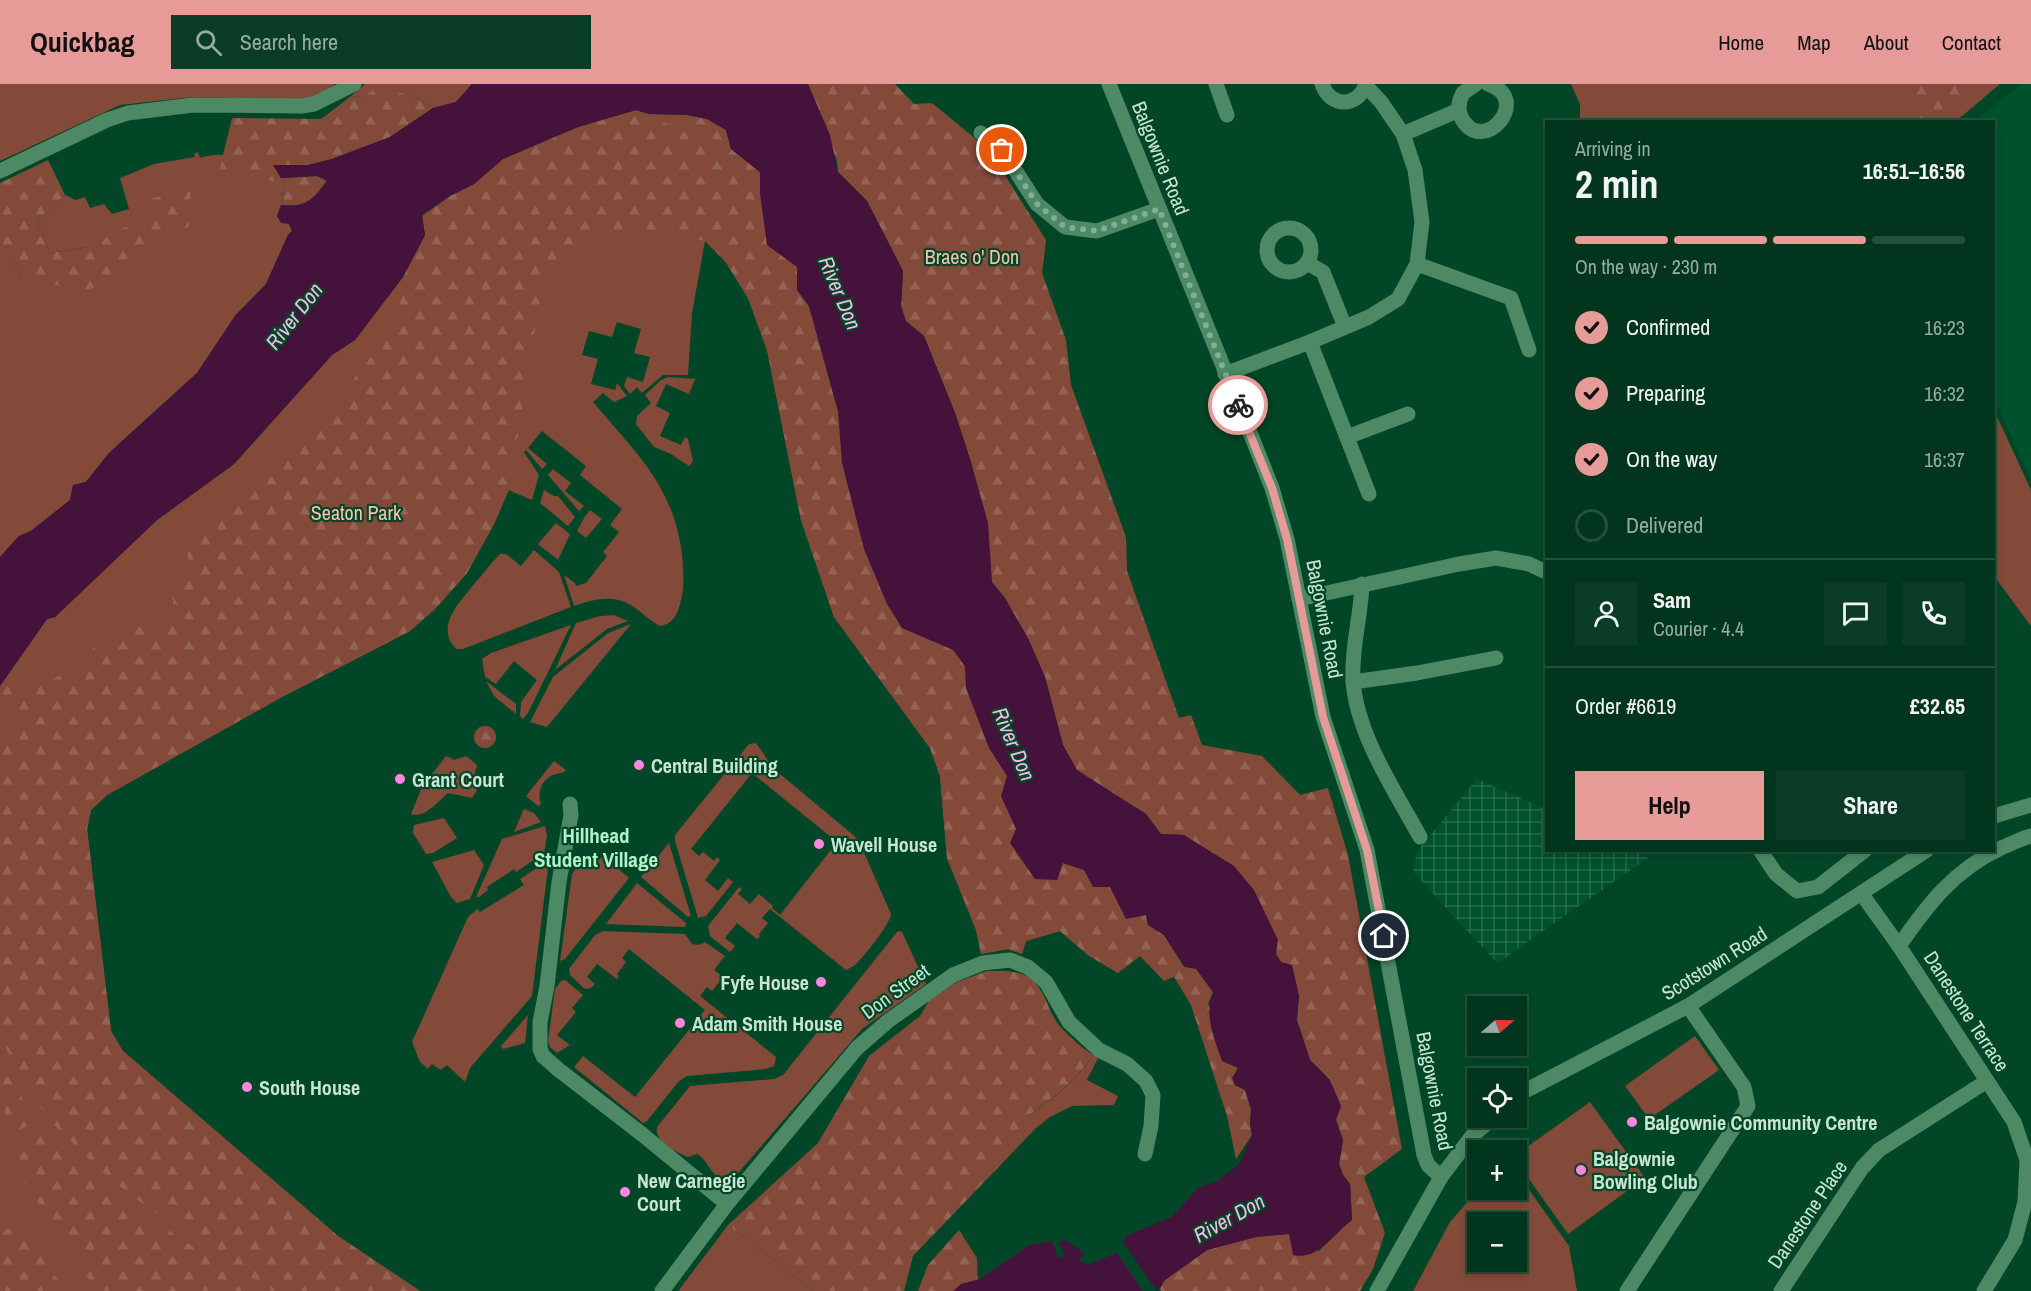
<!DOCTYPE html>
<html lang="en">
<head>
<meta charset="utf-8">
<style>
  body { margin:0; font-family:"Archivo Narrow",sans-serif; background:#0b3d26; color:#f1f3f6; height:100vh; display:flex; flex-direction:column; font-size:22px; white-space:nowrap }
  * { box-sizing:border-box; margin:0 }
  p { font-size:20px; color:#96aba4 }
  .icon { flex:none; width:33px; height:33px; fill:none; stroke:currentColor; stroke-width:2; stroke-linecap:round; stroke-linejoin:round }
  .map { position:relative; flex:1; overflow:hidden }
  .sheet { position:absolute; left:1545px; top:36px; width:450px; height:732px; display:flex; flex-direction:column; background:#01351d; border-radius:0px; box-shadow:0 3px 9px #0003,0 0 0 2px #23503b }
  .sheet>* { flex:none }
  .needle { width:39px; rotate:70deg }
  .buttons { position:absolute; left:1467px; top:912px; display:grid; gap:12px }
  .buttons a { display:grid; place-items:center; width:60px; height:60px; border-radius:0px; background:#01351d; box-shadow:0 3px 9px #0003,0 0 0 2px #23503b; font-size:30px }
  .pin { position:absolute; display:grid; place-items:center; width:51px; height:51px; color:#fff; margin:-26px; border:3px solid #fff; border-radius:50%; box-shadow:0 2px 6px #0007 }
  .courier { position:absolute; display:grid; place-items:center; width:60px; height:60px; margin:-30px; border:4px solid #e69b98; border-radius:50%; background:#fff; color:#222; box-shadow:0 2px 8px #0007 }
  .headline em { font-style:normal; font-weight:700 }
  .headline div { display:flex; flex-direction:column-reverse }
  .headline { display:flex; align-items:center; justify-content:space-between; height:102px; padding:0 30px }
  h1 { font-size:39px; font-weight:700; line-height:45px }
  .bar { display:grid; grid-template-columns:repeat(4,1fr); gap:9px 6px; align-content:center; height:72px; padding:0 30px }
  .bar i { height:8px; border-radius:4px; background:#23503b }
  .bar .active { background:#e69b98 }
  .bar p { grid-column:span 4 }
  .line { display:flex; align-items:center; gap:15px; padding:0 30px; border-top:2px solid #23503b }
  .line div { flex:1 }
  .round { display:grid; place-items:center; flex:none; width:63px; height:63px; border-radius:0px; background:#0b3d26 }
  ol { padding:0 30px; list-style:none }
  li { display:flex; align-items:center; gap:18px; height:66px }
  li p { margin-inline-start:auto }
  li .icon { padding:6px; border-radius:50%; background:#e69b98; color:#111; stroke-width:4 }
  li:last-child { color:#96aba4 }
  li i { width:33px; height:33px; border:3px solid #23503b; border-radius:50% }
  .cta { display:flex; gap:12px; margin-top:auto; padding:12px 30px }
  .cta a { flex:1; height:69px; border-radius:0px; background:#e69b98; color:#111; font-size:24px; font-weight:700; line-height:69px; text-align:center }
  .cta a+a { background:#0b3d26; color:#f1f3f6 }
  header { display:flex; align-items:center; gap:36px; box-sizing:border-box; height:84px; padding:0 30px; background:#e69b98; color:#111 }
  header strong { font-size:28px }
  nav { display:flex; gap:33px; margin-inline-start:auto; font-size:21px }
  .search { width:420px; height:54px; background:#0b3d26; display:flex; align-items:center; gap:15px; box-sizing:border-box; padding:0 21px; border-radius:0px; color:#96aba4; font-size:22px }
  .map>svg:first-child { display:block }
  .built { fill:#00512d }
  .industrial { fill:url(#industrial-grid) }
  .green { fill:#834a3a; fill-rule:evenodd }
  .forest { fill:url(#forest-firs) }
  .water { fill:#44123b }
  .pier { fill:#014727 }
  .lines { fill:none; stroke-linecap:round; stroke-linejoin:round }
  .minor { stroke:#4d8965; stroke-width:15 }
  .tertiary { stroke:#4d8965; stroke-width:15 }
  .done { stroke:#82ae96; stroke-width:6; stroke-dasharray:0 10.8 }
  .route { stroke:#e69b98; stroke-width:8 }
  .poi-dot { fill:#fd86e2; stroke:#014727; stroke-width:2 }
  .labels { text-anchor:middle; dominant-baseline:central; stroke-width:4.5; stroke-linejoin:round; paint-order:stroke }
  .street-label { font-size:20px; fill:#c8e6d2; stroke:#014727 }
  .park-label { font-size:20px; fill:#fdc0af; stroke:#014727 }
  .poi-label { font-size:20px; font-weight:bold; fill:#c8e6d2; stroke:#014727; text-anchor:start }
  .water-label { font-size:21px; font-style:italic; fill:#fcb9ea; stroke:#014727 }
  .neighbourhood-label { font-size:21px; font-weight:bold; fill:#b2f1c9; stroke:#014727 }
</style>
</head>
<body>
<header>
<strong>Quickbag</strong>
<div class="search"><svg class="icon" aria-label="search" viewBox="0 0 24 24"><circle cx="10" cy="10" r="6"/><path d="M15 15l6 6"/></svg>Search here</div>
<nav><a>Home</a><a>Map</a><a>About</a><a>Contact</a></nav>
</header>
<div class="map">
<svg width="2031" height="1207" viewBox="0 0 2031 1207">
  <defs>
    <pattern id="industrial-grid" width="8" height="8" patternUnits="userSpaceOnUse" patternTransform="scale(1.5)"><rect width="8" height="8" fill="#00512d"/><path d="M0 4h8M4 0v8" fill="none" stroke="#246a4b"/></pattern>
    <pattern id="forest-firs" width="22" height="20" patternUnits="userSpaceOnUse" patternTransform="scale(1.5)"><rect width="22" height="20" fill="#834a3a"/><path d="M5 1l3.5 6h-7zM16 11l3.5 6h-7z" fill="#936456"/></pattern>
  </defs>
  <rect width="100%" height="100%" fill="#014727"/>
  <path class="built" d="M2021 0H2031V396L1994 314V38L1975 37Z"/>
  <path class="industrial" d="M1477 695 1546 725V766L1637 767 1648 774 1520 863 1498 880 1413 788 1417 767Z"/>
  <g class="green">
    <path d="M0 0H335L315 16 193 13 120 21 0 77Z"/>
    <path d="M365 0H472L456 18 433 24 414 13 381 3 364 12 350 13Z"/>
    <path d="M1571 0H2000L1955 38 1580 37V20Z"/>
    <path d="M649 30 687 31 1118 889 1088 871 1060 847 1026 857 1022 870 1008 865 981 870 976 846 947 774 940 692 930 664 834 533 801 436 767 266 748 214 725 177 705 157 692 229 688 291H663L642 309 637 303 630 310 624 302 627 293 643 298 650 273 634 269 641 245 617 238 612 253 589 247 582 271 598 275 591 300 615 306 617 299 627 312 614 318 603 309 593 318C636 369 673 401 682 470 683 485 685 501 681 516 678 529 674 540 660 542 648 536 639 525 627 519 610 511 591 516 574 522L564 491 575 499 576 502 586 499 607 472 603 468 619 448 610 441 622 425 580 391 586 382 542 347 528 364 547 380 542 385 526 366 524 368 539 391 532 416 508 406 494 440 467 489 436 524 410 547 282 613 107 711 91 726 87 745 111 947 123 967 338 1152 420 1207H0V602L47 535 55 533 157 436 234 380 332 271 355 256 403 193Z"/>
    <path d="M198 68 200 74C236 63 254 82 284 99L281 121 277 132 289 140 292 147 288 151 266 200 235 232 197 289 109 369 86 398 73 402 70 416 31 447 19 452 0 473V161L4 159 22 196 89 163 50 169 37 137 65 111 76 116 85 113 90 124 104 120 112 130 129 125 120 94 154 80 195 73 194 70Z"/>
    <path d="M668 293 695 295 689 310 666 300 656 322 670 329 660 352 681 361 685 353 688 355 693 377 689 382 671 370 654 363 636 340 637 332 651 319 645 311 661 296Z"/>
    <path d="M1994 326 2031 406V542L1994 492Z"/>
    <path d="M553 385 571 399 565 407 584 422 579 427 548 391Z"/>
    <path d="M544 406 554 412H558L575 433 568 442 540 419Z"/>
    <path d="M590 426 602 435 586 454 577 447 584 434Z"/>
    <path d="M556 439 570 450 558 476 538 460Z"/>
    <path d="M534 466 559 488 571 523 463 565H456C434 542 461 517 475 499 483 490 491 479 500 470H506L521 482Z"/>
    <path d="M614 531 628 537 607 545 555 586 576 539 600 532Z"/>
    <path d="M631 540 547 643 530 638 553 593 608 549Z"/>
    <path d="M571 541 528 629 523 635 520 632 521 618 537 596 514 577 496 600 485 593 482 575 491 569Z"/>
    <path d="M486 597 516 620V630L494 612Z"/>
    <path d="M756 659 774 685 858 755 891 830C891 839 863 874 854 882 854 882 846 886 846 886L770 825 762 834 768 839 759 850 760 852 757 855 737 839 725 854 735 862 730 868 710 852 708 842 739 803 742 805 738 810 750 820 759 810 773 822 772 824 780 831 837 758 752 689 691 765 699 772 703 768 714 777 717 773 720 776 705 796 718 807 728 794 733 798 706 832 698 834 675 757V751L749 660Z"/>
    <path d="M446 672 454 676 466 672 477 681 474 692 481 699 472 714 448 709C438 717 425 735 411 730L422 703Z"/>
    <path d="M554 677 566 686C562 690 558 689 553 691 541 696 537 709 541 720L538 722 526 712Z"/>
    <path d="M524 725 534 729 541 738 514 748Z"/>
    <path d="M444 734 457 754 433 769 426 770 413 749 414 741Z"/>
    <path d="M545 742 547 752 544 769 516 788 514 785 487 803 488 806 479 813H476L502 755Z"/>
    <path d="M669 759 691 832 688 833 641 793Z"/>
    <path d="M474 766 484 781 470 815 457 819 451 813 432 778Z"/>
    <path d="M588 769 599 774H606L629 794 565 875 560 877 572 790Z"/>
    <path d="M549 776 532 912 470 984 465 998 447 981 441 986 432 980 428 985 420 978 412 958 468 833 477 825 480 828 524 801 520 795Z"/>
    <path d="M637 799 686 839 685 843 606 840Z"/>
    <path d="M603 847 685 850 692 860 699 861 705 858 725 872 714 886 723 893 712 907 707 903 700 912 776 973 774 982 766 985 687 992 679 997 647 1037 643 1039 637 1034 574 983 583 972 635 1013 705 926 629 865 622 874 626 878 617 890 619 892 617 895 597 880 587 893 595 900 591 904 585 905 570 891 569 885 595 851Z"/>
    <path d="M899 847 902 848 926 900 862 945 739 1088C711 1106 714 1080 697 1070L688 1073C677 1068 654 1058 657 1043L690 1002 774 995 783 991 897 848Z"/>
    <path d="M565 896 583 911 572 924 576 928 557 951 570 961 557 969 550 963 548 957 555 905 561 897Z"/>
    <path d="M528 931 525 959 503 965 501 962Z"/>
    <path d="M1695 952 1719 986 1649 1035 1625 1002Z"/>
    <path d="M1093 971 1098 974 1087 996 1118 1012 1114 1021 1072 1022 1050 1033 1035 1045 1025 1034C1053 1014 1074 1000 1093 971Z"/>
    <path d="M1590 1018 1645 1094 1568 1150 1517 1078V1070Z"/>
    <path d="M1517 1089 1569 1162 1577 1207H1413L1450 1138 1478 1106H1516ZM1478 1138H1516V1178H1478Z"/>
    <path d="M728 1141 814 1207H680L679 1206Z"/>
  </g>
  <g class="forest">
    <path d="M808 0H895L914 20 932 19 989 66 1046 156 1042 189 1066 256 1071 301 1126 453 1127 487 1179 634 1191 631 1202 661 1262 672 1300 711 1328 704 1348 771 1402 1065 1364 1093 1385 1149 1373 1185 1360 1207H1161L1160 1204 1165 1196 1207 1166 1256 1153 1289 1150 1319 1167 1338 1147 1352 1136 1350 1100 1343 1091 1339 1080 1343 1056 1336 1036 1330 996 1310 976 1297 936 1299 911 1276 870 1184 751 1161 750 1146 730 1077 687 1063 661 1045 593 1005 514 992 499 971 378 955 329 924 252 906 238 901 222 903 187 867 117 838 88 837 77Z"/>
    <path d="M1912 0H1986L1937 37H1913Z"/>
    <path d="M380 2 414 13 433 24 390 53 332 75 308 81H274L281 94 317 92 327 96C314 115 306 124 281 121L284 99 219 88 232 34 321 35 350 13 364 12Z"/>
    <path d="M636 26 649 30H656L666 40H676L687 31 707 35 726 46 731 65 760 88V110L797 183V206L809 222 838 327 842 379 864 465 887 520 902 544 953 566 965 582 966 604 989 664 1007 692 1001 712 1016 745 1063 779 1084 786 1110 803 1126 834 1146 831 1148 841 1164 851 1184 883 1196 884 1213 908 1208 920 1238 985 1235 1001 1245 1006 1251 1025 1250 1039 1252 1051 1236 1075 1227 1032 1191 921 1174 893 1164 897 1140 872 1118 889 1088 871 1060 847 1026 857 1022 870 1008 865 981 870 976 846 947 774 940 692 930 664 834 533 801 436 767 266 748 214 725 177 705 157 675 150 637 146 607 147 580 156 560 172 542 200 509 406 494 440 467 489 436 524 410 547 282 613 107 711 91 726 87 745 111 947 123 967 338 1152 420 1207H272L132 1112 98 1084 51 1038 32 1011 4 961 0 953V667L29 600H41L88 579 95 559 114 549 157 539 174 524 170 497 189 477 184 456 191 451 207 448 288 376 398 240 403 193 425 151 422 132 450 112 474 100 503 75 578 43Z"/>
    <path d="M48 76 65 111 37 137 50 169 89 163 142 134 153 114 191 105 189 142 90 206 22 196 4 160 0 161V99Z"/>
    <path d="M3 598 16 600 0 639V602Z"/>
    <circle cx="485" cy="653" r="11"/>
    <path d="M987 887C999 887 1014 886 1025 891 1044 900 1047 925 1058 940 1066 950 1083 965 1093 971 1074 999 1053 1014 1026 1033L1035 1045 913 1172 904 1207H814L728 1141 818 1059 869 972 920 932 930 915 957 898Z"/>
    <path d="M0 972 16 1005 37 1037 10 1051 0 1005Z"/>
    <path d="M42 1045 114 1109 258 1207H97L13 1081 8 1066Z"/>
    <path d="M0 1142 4 1145 20 1143 66 1207H5L0 1203Z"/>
    <path d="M959 1146 977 1174 978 1204 976 1207H918L928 1181Z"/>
  </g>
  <path class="water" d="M472 0H808L830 51 838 88 867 117 903 187 901 222 906 237 924 252 955 329 971 378 988 439 992 498 1005 514 1029 556 1045 593 1063 661 1077 686 1146 730 1161 750 1184 751 1234 782 1254 806 1278 856 1276 870 1281 878 1292 881 1299 911 1297 936 1310 976 1330 996 1341 1022 1336 1036 1343 1056 1339 1080 1343 1091 1350 1100 1352 1136C1333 1150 1318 1177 1293 1171L1289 1150 1256 1153 1207 1166 1165 1196 1160 1204 1155 1207H953L961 1200 980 1195 1029 1161 1052 1157 1058 1174 1065 1172 1059 1158 1065 1156 1084 1169 1079 1176 1089 1181 1118 1168 1128 1151 1172 1133 1198 1104 1218 1097 1240 1079 1252 1051 1250 1039 1251 1025 1245 1006 1235 1001 1232 994 1238 984 1222 977C1214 954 1204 932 1213 908L1196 885 1185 883 1164 851 1148 841 1146 831 1126 835 1110 803H1093L1084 786 1063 779 1057 796 1035 795 1010 759 1016 745 1001 712 1007 692 989 664 966 604 965 582 953 566 902 544 887 520 864 465 842 379 838 327 809 222 797 206V183L767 161 760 110V88L731 65 726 46 707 35 687 31 649 30 636 26 578 43 503 75 474 100 450 112 422 131 425 151 403 193 355 256 332 271 234 380 157 436 55 533 47 535 0 602V473L19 452 31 447 70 416 73 401 86 398 109 369 197 289 235 232 266 200 288 151 292 147 289 140 281 139 277 132 281 121C306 124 313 116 327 97L317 92 281 94 273 81H308L332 75 390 53 433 24 456 18Z"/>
  <path class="pier" d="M1122 1157 1128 1165 1157 1207H1143L1115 1166Z"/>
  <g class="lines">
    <g class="minor">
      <path d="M1216 0 1227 31"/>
      <path d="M1322 0C1330 24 1358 24 1366 0"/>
      <path d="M1476 0 1463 9C1458 18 1457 26 1462 35 1484 73 1533 14 1488 0"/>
      <path d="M981 49 1002 66 1037 120 1065 143 1097 147 1159 125"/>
      <path d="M1403 50 1459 26"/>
      <path d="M0 87 107 36 128 29 193 21 302 22 314 20 354 0"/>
      <circle cx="1289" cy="166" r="22"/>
      <path d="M1307 179 1323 188 1345 243"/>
      <path d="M1417 180 1511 214 1529 266"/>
      <path d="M1310 258 1369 410"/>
      <path d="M1225 290 1310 258 1369 233 1398 215 1417 180 1422 138 1415 86 1403 50 1381 18 1366 2"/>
      <path d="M1347 353 1408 330"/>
      <path d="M1362 500C1361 533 1351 564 1353 597 1357 651 1395 707 1420 753"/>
      <path d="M1299 515 1459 480 1496 474 1529 480 1546 488"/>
      <path d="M1353 598 1417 589 1496 574"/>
      <path d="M570 720 571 731 559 798 547 902 540 938V965L543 972 559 986 643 1051 727 1120"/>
      <path d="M1760 766 1776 790 1797 807 1818 803 1865 766"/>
      <path d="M1861 809 1899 862 2014 1038 2027 1076 2025 1118 2015 1156 1984 1207"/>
      <path d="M1899 862C1928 820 1954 786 2001 764 2011 760 2020 755 2031 752"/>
      <path d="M662 1207 727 1120 857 964 888 937 953 891 983 879 1010 876 1028 883 1046 898 1069 938 1099 966 1127 980 1146 997 1153 1011 1151 1042 1145 1070"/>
      <path d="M1627 1207 1748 1022 1744 1003 1688 922"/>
      <path d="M1781 1207 1862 1084 1879 1066 1987 997"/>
    </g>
    <g class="tertiary">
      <path d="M1109 0 1255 361 1272 404 1287 455 1323 633 1367 766 1424 1071 1428 1081 1441 1093"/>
      <path d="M1994 732 2031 721"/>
      <path d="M1516 1014 1523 1008 1688 922 1927 766"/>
      <path d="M1377 1207 1441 1093 1472 1052 1493 1034"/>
    </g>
  </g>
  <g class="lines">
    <path class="done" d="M1002 66 1037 120 1065 143 1097 147 1159 125 1238 321"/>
    <path class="route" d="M1238 321 1272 404 1287 455 1323 633 1367 766 1384 852"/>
  </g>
  <g class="poi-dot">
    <circle cx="639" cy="681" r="6"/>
    <circle cx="400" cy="695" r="6"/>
    <circle cx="819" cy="760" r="6"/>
    <circle cx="821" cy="898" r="6"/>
    <circle cx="680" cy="939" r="6"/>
    <circle cx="247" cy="1003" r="6"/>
    <circle cx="1632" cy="1038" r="6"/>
    <circle cx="1581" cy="1086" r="6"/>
    <circle cx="625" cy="1108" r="6"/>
  </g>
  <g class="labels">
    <g class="street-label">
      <text transform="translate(1161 74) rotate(68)">Balgownie Road</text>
      <text transform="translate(1325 535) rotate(79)">Balgownie Road</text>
      <text transform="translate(1714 879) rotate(-32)">Scotstown Road</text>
      <text transform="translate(895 907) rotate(-36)">Don Street</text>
      <text transform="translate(1967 927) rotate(57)">Danestone Terrace</text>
      <text transform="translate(1435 1007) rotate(79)">Balgownie Road</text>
      <text transform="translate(1807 1130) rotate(-56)">Danestone Place</text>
    </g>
    <g class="park-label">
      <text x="972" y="172">Braes o' Don</text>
      <text x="356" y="428">Seaton Park</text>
    </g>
    <g class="poi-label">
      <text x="651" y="681">Central Building</text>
      <text x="412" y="695">Grant Court</text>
      <text x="831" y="760">Wavell House</text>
      <text x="809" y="898" text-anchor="end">Fyfe House</text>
      <text x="692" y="939">Adam Smith House</text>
      <text x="259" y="1003">South House</text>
      <text x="1644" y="1038">Balgownie Community Centre</text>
      <text x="1593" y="1074">Balgownie<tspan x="1593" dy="23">Bowling Club</tspan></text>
      <text x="637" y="1096">New Carnegie<tspan x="637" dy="23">Court</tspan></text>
    </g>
    <g class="water-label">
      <text transform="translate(840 209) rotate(67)">River Don</text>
      <text transform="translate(294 232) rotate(-52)">River Don</text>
      <text transform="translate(1014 660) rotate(67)">River Don</text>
      <text transform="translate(1229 1134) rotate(-29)">River Don</text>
    </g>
    <g class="neighbourhood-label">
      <text x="596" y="751">Hillhead<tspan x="596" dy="24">Student Village</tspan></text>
    </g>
  </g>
</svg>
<div class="buttons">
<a><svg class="needle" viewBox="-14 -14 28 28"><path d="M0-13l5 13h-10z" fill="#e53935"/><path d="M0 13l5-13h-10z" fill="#96aba4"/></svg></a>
<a><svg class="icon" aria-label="locate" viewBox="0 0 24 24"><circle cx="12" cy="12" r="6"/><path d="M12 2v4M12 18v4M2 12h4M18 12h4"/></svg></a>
<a>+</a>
<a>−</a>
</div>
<div class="pin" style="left:1002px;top:66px;background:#ea580c"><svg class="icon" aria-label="bag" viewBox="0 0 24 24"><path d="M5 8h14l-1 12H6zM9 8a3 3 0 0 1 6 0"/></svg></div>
<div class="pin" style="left:1384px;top:852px;background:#1f2937"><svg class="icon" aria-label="home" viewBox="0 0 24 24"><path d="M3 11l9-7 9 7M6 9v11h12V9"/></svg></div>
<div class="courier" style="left:1238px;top:321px"><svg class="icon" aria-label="bike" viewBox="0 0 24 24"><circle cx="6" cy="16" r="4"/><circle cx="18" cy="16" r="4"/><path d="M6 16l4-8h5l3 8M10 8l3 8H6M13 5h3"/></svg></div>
<section class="sheet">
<div class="headline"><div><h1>2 min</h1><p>Arriving in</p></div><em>16:51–16:56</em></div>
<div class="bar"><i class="active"></i><i class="active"></i><i class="active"></i><i></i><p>On the way · 230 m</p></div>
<ol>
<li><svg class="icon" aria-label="check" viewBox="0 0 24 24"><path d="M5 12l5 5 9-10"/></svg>Confirmed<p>16:23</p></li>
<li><svg class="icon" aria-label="check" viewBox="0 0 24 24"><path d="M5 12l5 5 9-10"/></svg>Preparing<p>16:32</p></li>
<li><svg class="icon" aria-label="check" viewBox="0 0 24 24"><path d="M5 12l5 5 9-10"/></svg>On the way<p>16:37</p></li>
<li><i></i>Delivered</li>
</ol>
<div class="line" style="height:108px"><a class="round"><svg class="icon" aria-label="person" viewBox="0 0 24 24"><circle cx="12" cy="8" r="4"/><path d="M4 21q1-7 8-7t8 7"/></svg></a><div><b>Sam</b><p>Courier · 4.4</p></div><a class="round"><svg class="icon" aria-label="chat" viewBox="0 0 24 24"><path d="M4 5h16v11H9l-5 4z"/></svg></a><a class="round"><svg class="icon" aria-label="phone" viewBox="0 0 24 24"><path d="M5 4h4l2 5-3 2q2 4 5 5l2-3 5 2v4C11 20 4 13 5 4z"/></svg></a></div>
<div class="line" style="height:78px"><div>Order #6619</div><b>£32.65</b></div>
<div class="cta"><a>Help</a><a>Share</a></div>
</section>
</div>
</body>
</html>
